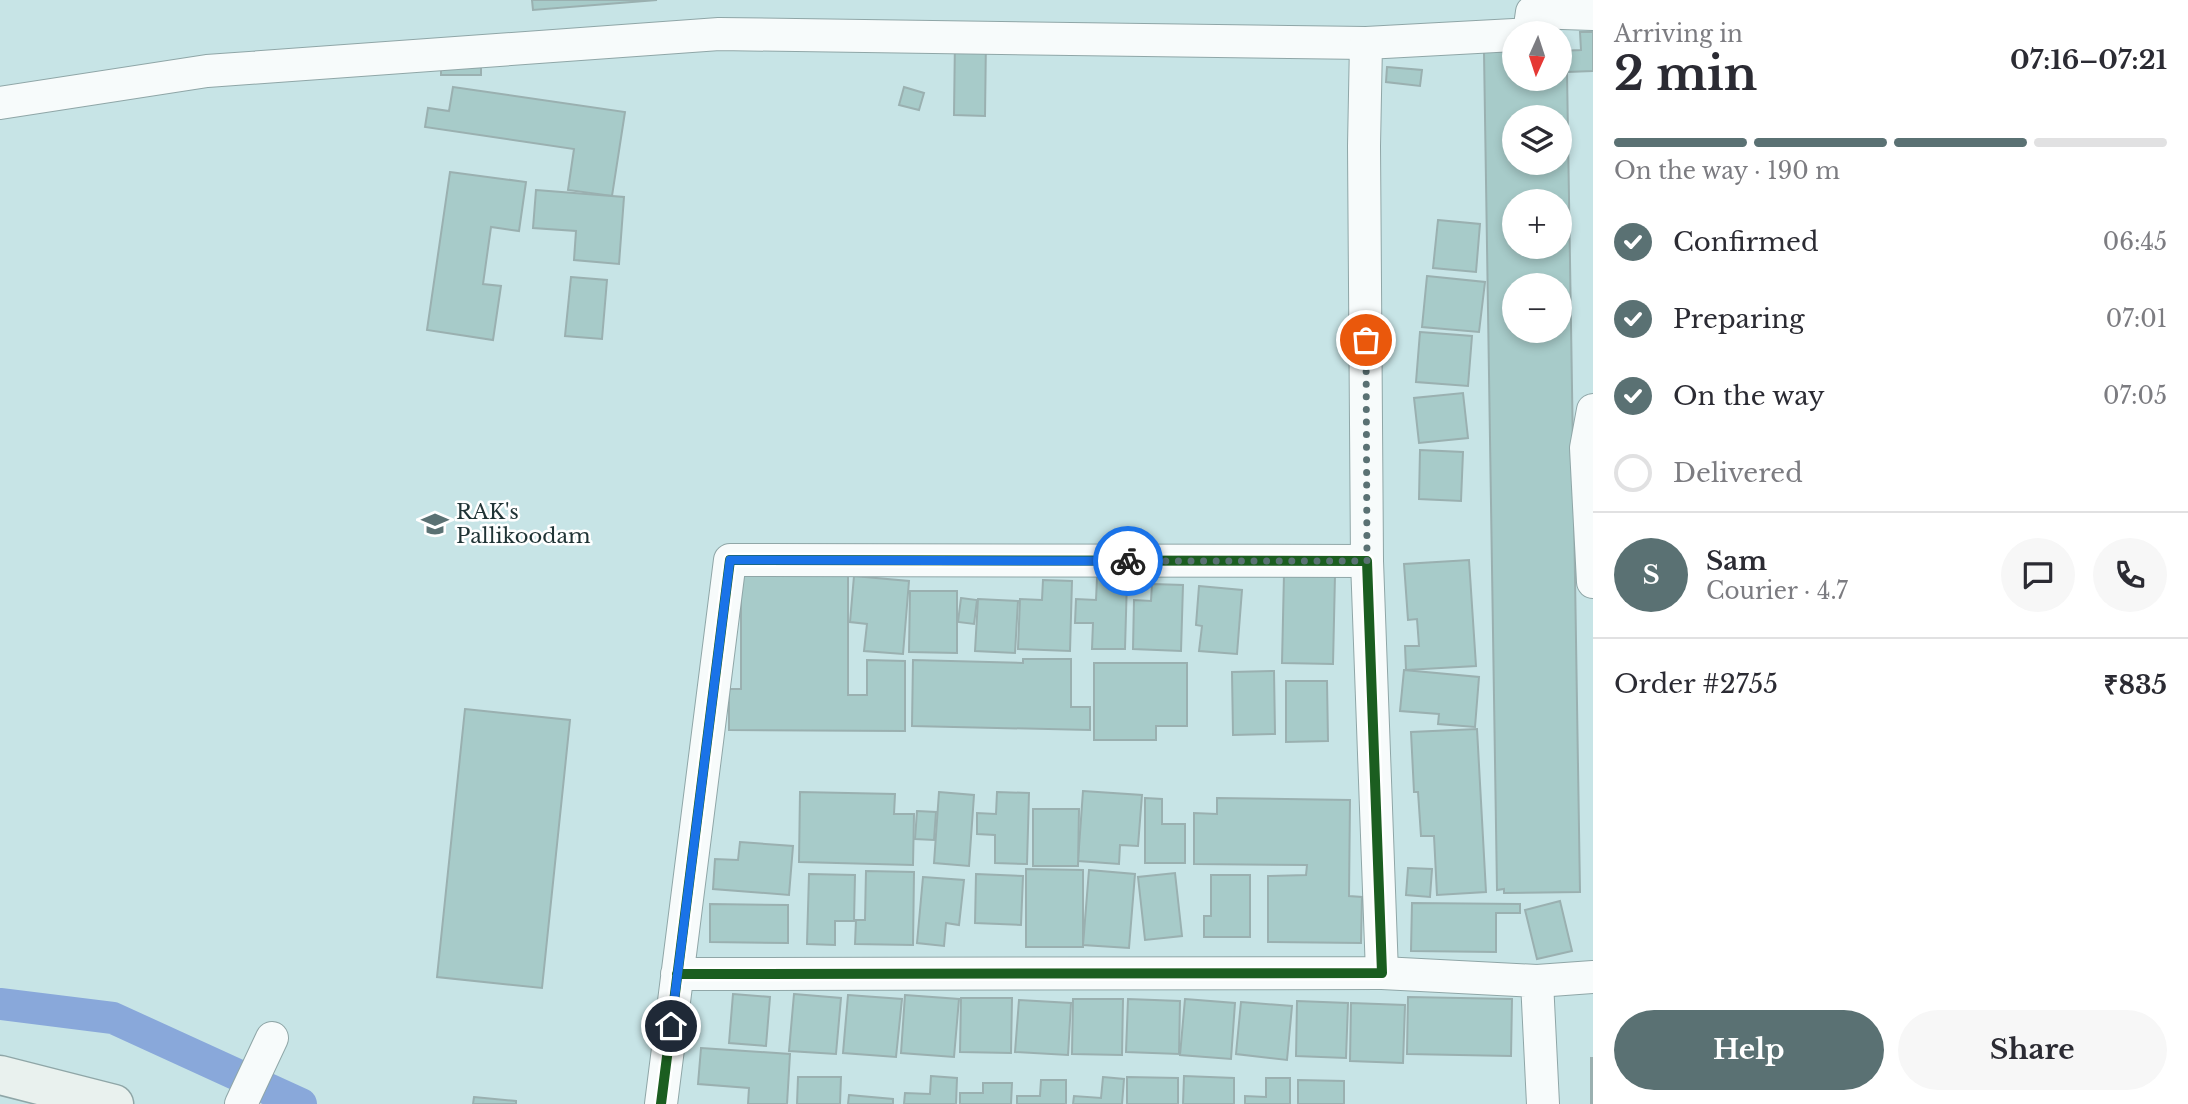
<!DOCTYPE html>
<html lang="en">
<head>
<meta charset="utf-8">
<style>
  body { margin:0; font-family:"Libre Baskerville",serif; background:#f7f7f7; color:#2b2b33; height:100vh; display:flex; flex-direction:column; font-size:26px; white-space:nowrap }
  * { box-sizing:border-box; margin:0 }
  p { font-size:23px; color:#7c7c81 }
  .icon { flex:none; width:38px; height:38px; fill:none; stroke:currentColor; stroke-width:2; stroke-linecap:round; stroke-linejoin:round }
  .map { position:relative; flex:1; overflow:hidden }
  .side { display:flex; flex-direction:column; background:#fff; width:595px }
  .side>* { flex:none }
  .needle { width:46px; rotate:183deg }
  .buttons { position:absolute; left:1502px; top:21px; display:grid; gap:14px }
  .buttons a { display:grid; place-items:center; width:70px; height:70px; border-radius:50%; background:#fff; box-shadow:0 4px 10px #0003; font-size:35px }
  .pin { position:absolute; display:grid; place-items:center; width:60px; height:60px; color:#fff; margin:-30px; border:4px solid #fff; border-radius:50%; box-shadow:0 2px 7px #0007 }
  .courier { position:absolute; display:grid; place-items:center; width:70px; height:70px; margin:-35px; border:5px solid #1a73e8; border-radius:50%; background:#fff; color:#222; box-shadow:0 2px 9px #0007 }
  .headline em { font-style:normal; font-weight:800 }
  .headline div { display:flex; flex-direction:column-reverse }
  .headline { display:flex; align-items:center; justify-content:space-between; height:119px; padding:0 21px }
  h1 { font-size:46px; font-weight:800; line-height:52px }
  .bar { display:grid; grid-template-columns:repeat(4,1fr); gap:10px 7px; align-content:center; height:84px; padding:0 21px }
  .bar i { height:9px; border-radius:5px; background:#e1e1e2 }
  .bar .on { background:#5a7173 }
  .bar p { grid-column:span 4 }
  .line { display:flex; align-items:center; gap:18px; padding:0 21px; border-top:2px solid #e1e1e2 }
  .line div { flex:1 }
  .round { display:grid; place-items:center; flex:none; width:74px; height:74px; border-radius:37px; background:#f7f7f7 }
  ol { padding:0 21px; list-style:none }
  li { display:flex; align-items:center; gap:21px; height:77px }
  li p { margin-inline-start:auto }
  li .icon { padding:7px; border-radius:50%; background:#5a7173; color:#fff; stroke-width:4 }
  li:last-child { color:#7c7c81 }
  li i { width:38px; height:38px; border:4px solid #e1e1e2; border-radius:50% }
  .action { display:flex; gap:14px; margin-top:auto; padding:14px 21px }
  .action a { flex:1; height:80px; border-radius:42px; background:#5a7173; color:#fff; font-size:28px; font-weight:800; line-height:80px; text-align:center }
  .action a+a { background:#f7f7f7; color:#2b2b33 }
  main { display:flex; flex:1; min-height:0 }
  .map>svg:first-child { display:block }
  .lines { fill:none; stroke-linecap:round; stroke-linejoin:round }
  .canal { stroke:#89a8da; stroke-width:32 }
  .building { fill:#a7cbc9; stroke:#9ab0b0; stroke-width:2; fill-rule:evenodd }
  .street-casing { stroke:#8fa6a7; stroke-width:34 }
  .secondary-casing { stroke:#8fa6a7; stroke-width:41 }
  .street { stroke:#f7fbfb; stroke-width:32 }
  .secondary { stroke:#e9f1ee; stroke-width:38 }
  .cycleway-casing { stroke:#fff; stroke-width:15 }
  .cycleway { stroke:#1b5e20; stroke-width:10 }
  .done { stroke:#5a7173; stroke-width:7; stroke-dasharray:0 12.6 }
  .route { stroke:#1a73e8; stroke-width:9 }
  .labels { text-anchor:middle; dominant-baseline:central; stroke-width:5; stroke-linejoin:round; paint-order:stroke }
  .poi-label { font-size:21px; fill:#1f3335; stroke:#fff; text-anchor:start }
</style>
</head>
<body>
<main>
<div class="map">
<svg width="1593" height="1104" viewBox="0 0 1593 1104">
  <rect width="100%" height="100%" fill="#c7e4e6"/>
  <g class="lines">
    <path class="canal" d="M0 1004 113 1018 301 1104"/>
  </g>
  <g class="building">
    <path d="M532 0H657L533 10Z"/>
    <path d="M1580 32H1593V71L1567 72 1580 892 1504 893V889L1497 890 1484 52 1514 51V79H1559V51L1581 50ZM1514 117H1559V163H1514ZM1514 201H1559V247H1514ZM1514 285H1559V331H1514Z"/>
    <path d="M955 38H986L985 116 954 115Z"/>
    <path d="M441 61 481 62V75H441Z"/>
    <path d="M1387 67 1422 70 1420 86 1386 82Z"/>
    <path d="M453 87 625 112 612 196 568 190 574 149 425 127 428 108 449 111Z"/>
    <path d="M904 87 924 93 919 110 899 105Z"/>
    <path d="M450 172 526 182 519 231 491 227 483 284 501 286 493 340 427 330Z"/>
    <path d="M536 190 624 197 619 264 574 260 576 231 533 228Z"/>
    <path d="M1438 220 1480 224 1476 272 1433 268Z"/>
    <path d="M1427 276 1485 282 1479 332 1422 327Z"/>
    <path d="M571 277 607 280 602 339 565 336Z"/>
    <path d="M1420 332 1472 336 1468 386 1416 382Z"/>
    <path d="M1463 393 1468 438 1419 443 1414 398Z"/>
    <path d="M1420 450 1463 452 1461 501 1419 499Z"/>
    <path d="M1469 560 1476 666 1406 670 1405 646H1419L1417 619 1408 620 1404 564Z"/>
    <path d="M741 571H848V695H867V660L905 661V731L729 730V689H741Z"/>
    <path d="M1284 574 1335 575 1333 664 1282 663Z"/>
    <path d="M854 576 909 581 903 654 864 651 867 624 850 622Z"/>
    <path d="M1097 578 1127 579 1125 649H1092L1093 623H1075L1076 599 1096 600Z"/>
    <path d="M1043 580 1072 581 1070 651 1018 649 1020 599 1042 600Z"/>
    <path d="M1152 584 1183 585 1181 651 1133 649 1134 600 1151 601Z"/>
    <path d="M1199 586 1242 590 1237 654 1199 651 1202 626 1196 625Z"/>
    <path d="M910 591H957V653L909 652Z"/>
    <path d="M961 598 977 600 974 624 958 622Z"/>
    <path d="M978 599 1018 601 1015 653 975 651Z"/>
    <path d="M1023 659H1071V707H1090V730L912 726 913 660 1023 663Z"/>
    <path d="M1094 663H1187V726H1156V740H1094Z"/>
    <path d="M1404 670 1479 677 1475 727 1438 724 1439 714 1400 711Z"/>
    <path d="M1274 671 1275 734 1233 735 1232 672Z"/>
    <path d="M1286 681H1327L1328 741 1286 742Z"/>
    <path d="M465 709 570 720 542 988 437 977Z"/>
    <path d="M1477 729 1486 892 1437 895 1434 836H1421L1418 792H1414L1411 732Z"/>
    <path d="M1083 791 1142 795 1138 846 1120 845 1119 864 1078 861Z"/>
    <path d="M800 792 895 794 894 814H914L913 865 799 862Z"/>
    <path d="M939 792 974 795 969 866 934 863Z"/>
    <path d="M997 792 1029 793 1027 864 995 863V835L977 834V813L996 814Z"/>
    <path d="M1145 798 1162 799V824H1185V863H1145Z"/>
    <path d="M1217 798 1350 800 1349 896 1362 897 1361 943 1268 942V876L1306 875 1307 865 1194 864V813L1217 814Z"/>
    <path d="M1033 809H1079L1078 866H1033Z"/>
    <path d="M917 811 936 812 934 840 915 839Z"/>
    <path d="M740 842 793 846 789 895 713 889 715 859 738 860Z"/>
    <path d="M1408 868 1432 869 1430 897 1406 895Z"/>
    <path d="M1026 869 1083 870V947H1026Z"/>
    <path d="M1089 870 1135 874 1129 948 1083 945Z"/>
    <path d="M866 871 914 872 913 945 855 944 856 920H865Z"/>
    <path d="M1175 873 1182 936 1145 940 1138 877Z"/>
    <path d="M809 874 855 875 854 921H835V945L807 944Z"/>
    <path d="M976 874 1023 876 1021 925 975 923Z"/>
    <path d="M1211 875H1250V937H1204V916H1211Z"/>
    <path d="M923 877 964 880 959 925 946 923 944 946 917 943Z"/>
    <path d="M1560 901 1572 951 1537 959 1525 910Z"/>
    <path d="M1412 903 1520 904V913H1496V952L1411 951Z"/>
    <path d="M710 904 788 905V943L710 942Z"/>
    <path d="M733 994 770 997 766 1046 729 1043Z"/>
    <path d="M794 994 841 998 836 1054 789 1051Z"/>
    <path d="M848 995 902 999 896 1057 843 1053Z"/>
    <path d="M905 995 959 999 954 1057 901 1053Z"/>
    <path d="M1408 997 1512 999 1511 1056 1407 1054Z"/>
    <path d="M961 998H1012L1011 1053 960 1052Z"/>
    <path d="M1073 999H1123L1122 1055 1072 1054Z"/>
    <path d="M1128 999 1180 1001 1179 1054 1126 1052Z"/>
    <path d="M1185 999 1235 1003 1231 1059 1180 1055Z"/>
    <path d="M1019 1000 1071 1003 1068 1055 1015 1052Z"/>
    <path d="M1297 1001 1348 1003 1346 1058 1296 1056Z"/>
    <path d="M1241 1002 1292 1006 1287 1060 1236 1054Z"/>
    <path d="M1351 1003 1405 1005 1403 1063 1350 1061Z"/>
    <path d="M701 1048 790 1054 787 1104H748L749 1088 698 1084Z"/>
    <rect x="1591" y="1058" width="2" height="45"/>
    <path d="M931 1076 957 1078 956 1104H904L905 1093 930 1094Z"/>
    <path d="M1184 1076 1234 1078V1104H1183Z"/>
    <path d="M798 1077H841L840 1104H797Z"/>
    <path d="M1103 1077 1124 1079 1122 1104H1073L1074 1096 1101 1098Z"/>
    <path d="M1127 1077 1178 1078V1104H1127Z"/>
    <path d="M1266 1078H1290V1104H1245V1096L1266 1097Z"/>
    <path d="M1041 1080H1066V1104H1017V1096H1040Z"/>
    <path d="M1298 1080 1344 1081V1104H1298Z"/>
    <path d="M983 1083H1012L1011 1104H960V1093H983Z"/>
    <path d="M849 1095 893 1099V1104H848Z"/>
    <path d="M474 1097 516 1101V1104H473Z"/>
  </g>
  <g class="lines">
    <defs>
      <g id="street">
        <path d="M1529 33 1532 12 1593 14"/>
        <path d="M0 103 207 71 719 34 1366 43"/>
        <path d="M1593 410 1586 448 1593 582"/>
        <path d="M1367 561 1364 146 1366 43 1514 35"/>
        <path d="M1382 973 1537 981 1543 1104"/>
        <path d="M1537 981 1593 977"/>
        <path d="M241 1104 272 1038"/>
        <path d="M661 1104 730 560 1367 561 1382 973 677 974"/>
      </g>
      <path id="secondary" d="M0 1075 114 1104"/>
    </defs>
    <use href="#street" class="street-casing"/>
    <use href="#secondary" class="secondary-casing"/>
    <use href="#street" class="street"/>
    <use href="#secondary" class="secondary"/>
    <defs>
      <path id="cycleway" d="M661 1104 730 560 1367 561 1382 973 677 974"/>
    </defs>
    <use href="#cycleway" class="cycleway-casing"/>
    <use href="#cycleway" class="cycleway"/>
  </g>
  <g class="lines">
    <path class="done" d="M1128 561H1367L1366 340"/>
    <path class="route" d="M671 1026 730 560 1128 561"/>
  </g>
  <defs>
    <symbol id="school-bare" viewBox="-9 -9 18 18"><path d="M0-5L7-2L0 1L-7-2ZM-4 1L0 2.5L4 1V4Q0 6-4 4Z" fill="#5a7173" stroke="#fff" stroke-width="2.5" paint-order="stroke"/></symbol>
  </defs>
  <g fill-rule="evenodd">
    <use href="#school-bare" x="416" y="505" width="38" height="38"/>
  </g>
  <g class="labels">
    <g class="poi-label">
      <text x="456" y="512">RAK's<tspan x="456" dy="24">Pallikoodam</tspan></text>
    </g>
  </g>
</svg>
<div class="buttons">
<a><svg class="needle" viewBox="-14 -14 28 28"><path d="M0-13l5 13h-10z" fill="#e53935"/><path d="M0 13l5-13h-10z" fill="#7c7c81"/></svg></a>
<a><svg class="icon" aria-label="layers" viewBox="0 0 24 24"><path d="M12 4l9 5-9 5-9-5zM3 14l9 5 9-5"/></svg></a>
<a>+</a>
<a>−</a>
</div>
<div class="pin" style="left:1366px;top:340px;background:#ea580c"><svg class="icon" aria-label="bag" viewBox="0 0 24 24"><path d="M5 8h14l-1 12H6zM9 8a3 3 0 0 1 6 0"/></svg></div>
<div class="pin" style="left:671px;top:1026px;background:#1f2937"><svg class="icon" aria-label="home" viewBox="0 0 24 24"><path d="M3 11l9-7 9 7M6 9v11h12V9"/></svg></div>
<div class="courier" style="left:1128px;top:561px"><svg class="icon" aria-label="bike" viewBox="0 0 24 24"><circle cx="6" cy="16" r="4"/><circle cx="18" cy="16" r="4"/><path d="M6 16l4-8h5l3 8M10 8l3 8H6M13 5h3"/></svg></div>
</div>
<section class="side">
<div class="headline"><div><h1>2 min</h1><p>Arriving in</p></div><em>07:16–07:21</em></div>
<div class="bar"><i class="on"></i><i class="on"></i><i class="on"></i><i></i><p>On the way · 190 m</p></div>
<ol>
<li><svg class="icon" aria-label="check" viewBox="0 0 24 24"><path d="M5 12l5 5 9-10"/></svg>Confirmed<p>06:45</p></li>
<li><svg class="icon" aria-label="check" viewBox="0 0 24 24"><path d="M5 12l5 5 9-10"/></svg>Preparing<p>07:01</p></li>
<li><svg class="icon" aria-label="check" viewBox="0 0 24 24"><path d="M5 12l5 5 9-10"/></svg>On the way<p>07:05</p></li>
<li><i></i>Delivered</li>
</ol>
<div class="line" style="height:126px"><b class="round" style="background:#5a7173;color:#fff">S</b><div><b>Sam</b><p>Courier · 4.7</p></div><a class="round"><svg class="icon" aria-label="chat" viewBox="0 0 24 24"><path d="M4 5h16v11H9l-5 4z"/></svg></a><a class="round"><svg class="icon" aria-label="phone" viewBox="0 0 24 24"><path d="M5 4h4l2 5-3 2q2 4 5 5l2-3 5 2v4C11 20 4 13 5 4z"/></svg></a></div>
<div class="line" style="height:91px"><div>Order #2755</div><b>₹835</b></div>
<div class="action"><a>Help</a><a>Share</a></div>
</section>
</main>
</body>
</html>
